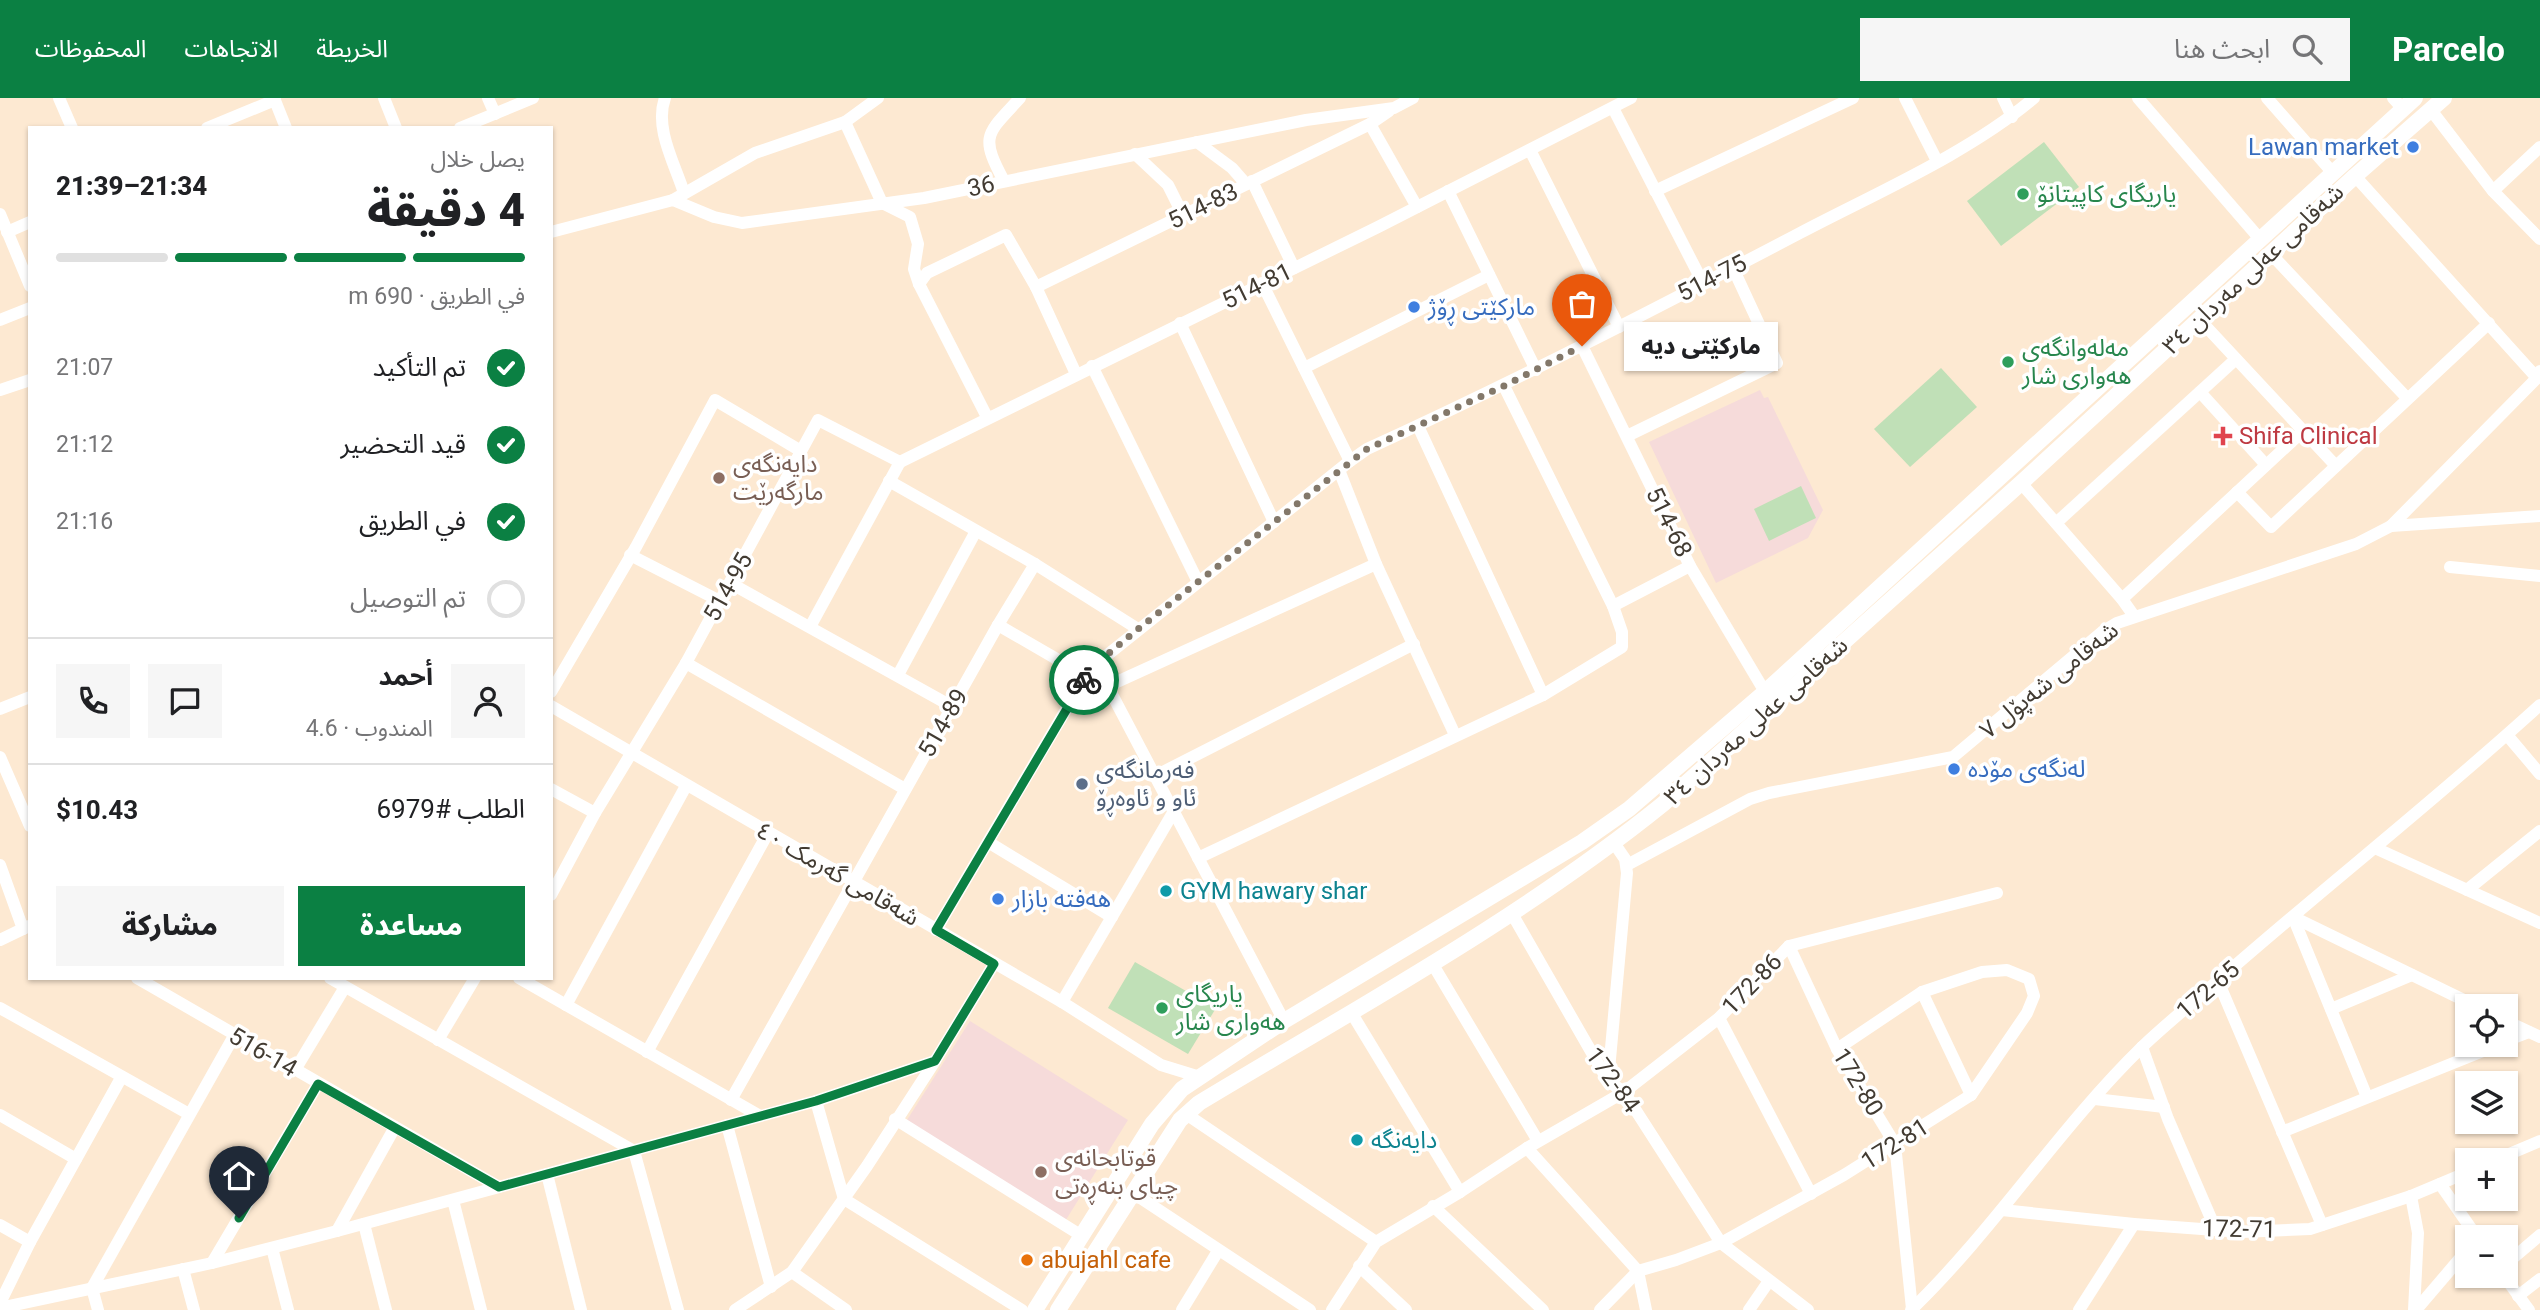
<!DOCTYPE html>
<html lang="ar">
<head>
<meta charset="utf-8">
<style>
  body { margin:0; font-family:Roboto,"Noto Sans Arabic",sans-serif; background:#f6f6f6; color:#202124; direction:rtl; height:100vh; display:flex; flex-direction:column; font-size:26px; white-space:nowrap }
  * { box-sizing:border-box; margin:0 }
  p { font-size:23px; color:#757577 }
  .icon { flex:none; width:38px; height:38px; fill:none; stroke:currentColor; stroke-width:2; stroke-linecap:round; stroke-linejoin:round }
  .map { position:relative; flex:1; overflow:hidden; direction:ltr }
  .sheet { position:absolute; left:28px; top:28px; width:525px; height:854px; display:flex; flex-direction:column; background:#fff; border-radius:0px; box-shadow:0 2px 5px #0004; direction:rtl }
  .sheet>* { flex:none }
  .tools { position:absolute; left:2455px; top:896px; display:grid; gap:14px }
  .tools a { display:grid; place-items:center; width:63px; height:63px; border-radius:0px; background:#fff; box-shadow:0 2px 5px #0004; font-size:35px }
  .pin { position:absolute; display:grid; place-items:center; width:60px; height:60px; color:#fff; margin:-72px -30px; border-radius:50% 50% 50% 0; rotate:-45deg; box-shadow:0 0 7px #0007 }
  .pin .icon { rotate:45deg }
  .courier { position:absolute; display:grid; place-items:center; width:70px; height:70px; margin:-35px; border:5px solid #0b8043; border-radius:50%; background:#fff; color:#222; box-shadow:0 2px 9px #0007 }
  .bubble { position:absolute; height:49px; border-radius:0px; background:#fff; box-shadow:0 2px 5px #0004; font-size:23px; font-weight:800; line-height:49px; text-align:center; direction:rtl }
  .headline em { font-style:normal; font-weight:800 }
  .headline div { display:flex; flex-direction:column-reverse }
  .headline { display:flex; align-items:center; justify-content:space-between; height:119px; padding:0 28px }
  h1 { font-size:46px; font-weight:800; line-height:52px }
  .bar { display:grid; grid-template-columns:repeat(4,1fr); gap:10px 7px; align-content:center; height:84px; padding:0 28px }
  .bar i { height:9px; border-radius:5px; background:#e0e0e0 }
  .bar .on { background:#0b8043 }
  .bar p { grid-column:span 4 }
  .line { display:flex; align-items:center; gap:18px; padding:0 28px; border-top:2px solid #e0e0e0 }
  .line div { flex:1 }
  .round { display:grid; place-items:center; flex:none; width:74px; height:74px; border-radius:0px; background:#f6f6f6 }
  ol { padding:0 28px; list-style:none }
  li { display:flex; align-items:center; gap:21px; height:77px }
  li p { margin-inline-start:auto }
  li .icon { padding:7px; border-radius:50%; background:#0b8043; color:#fff; stroke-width:4 }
  li:last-child { color:#757577 }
  li i { width:38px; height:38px; border:4px solid #e0e0e0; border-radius:50% }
  .action { display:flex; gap:14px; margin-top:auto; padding:14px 28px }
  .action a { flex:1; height:80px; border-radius:0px; background:#0b8043; color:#fff; font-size:28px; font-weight:800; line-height:80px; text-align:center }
  .action a+a { background:#f6f6f6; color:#202124 }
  header { display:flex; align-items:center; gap:42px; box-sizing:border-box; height:98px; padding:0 35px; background:#0b8043; color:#fff }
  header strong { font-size:33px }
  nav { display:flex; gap:38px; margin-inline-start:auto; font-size:24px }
  .search { width:490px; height:63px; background:#f6f6f6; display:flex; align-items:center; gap:18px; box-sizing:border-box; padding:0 24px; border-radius:0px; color:#757577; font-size:26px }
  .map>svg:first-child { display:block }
  .education { fill:#f6dbda }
  .green { fill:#c0e0b7 }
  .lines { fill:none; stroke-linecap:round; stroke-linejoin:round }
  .minor { stroke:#fff; stroke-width:12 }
  .major { stroke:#fff; stroke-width:16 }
  .done { stroke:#83786a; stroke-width:7; stroke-dasharray:0 12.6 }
  .route { stroke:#0b8043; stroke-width:9 }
  .shop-dot { fill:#3f7fe0; stroke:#fff; stroke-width:2.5 }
  .leisure-dot { fill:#2e9e5b; stroke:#fff; stroke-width:2.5 }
  .health-dot { fill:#e0444e; stroke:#fff; stroke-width:2.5 }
  .education-dot { fill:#8d6e63; stroke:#fff; stroke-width:2.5 }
  .service-dot { fill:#5c6f8a; stroke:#fff; stroke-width:2.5 }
  .culture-dot { fill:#0f9aa8; stroke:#fff; stroke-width:2.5 }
  .food-dot { fill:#e8710a; stroke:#fff; stroke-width:2.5 }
  .labels { text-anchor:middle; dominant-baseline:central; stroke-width:7; stroke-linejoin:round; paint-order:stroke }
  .shop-label { font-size:24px; fill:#366cbe; stroke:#fff; text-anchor:start }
  .street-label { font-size:24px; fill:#423b32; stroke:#fff }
  .leisure-label { font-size:24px; fill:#27864d; stroke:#fff; text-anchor:start }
  .health-label { font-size:24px; fill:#be3a42; stroke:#fff; text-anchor:start }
  .education-label { font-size:24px; fill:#785e54; stroke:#fff; text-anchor:start }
  .service-label { font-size:24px; fill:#4e5e75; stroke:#fff; text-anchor:start }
  .culture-label { font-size:24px; fill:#0d838f; stroke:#fff; text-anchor:start }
  .food-label { font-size:24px; fill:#c56008; stroke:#fff; text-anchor:start }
</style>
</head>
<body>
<header>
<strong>Parcelo</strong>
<div class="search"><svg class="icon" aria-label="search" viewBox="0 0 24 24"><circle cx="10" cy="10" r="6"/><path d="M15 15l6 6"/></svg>ابحث هنا</div>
<nav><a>الخريطة</a><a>الاتجاهات</a><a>المحفوظات</a></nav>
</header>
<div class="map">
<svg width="2540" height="1212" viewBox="0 0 2540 1212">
  <rect width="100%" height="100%" fill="#fde9d2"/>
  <g class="education">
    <path d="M1760 292 1764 300 1768 299 1823 412 1808 440 1716 485 1649 344Z"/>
    <path d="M970 923 1128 1022 1064 1125 907 1022Z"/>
  </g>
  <g class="green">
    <path d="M2044 44 2079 89 2001 148 1967 103Z"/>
    <path d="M1941 270 1977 309 1910 369 1874 331Z"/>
    <path d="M1801 388 1816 420 1769 443 1754 411Z"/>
    <path d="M1135 864 1216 910 1188 956 1108 910Z"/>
  </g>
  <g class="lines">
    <g class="minor">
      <path d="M59 0 72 30"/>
      <path d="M274 0 286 30"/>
      <path d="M384 0 396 30"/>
      <path d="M488 0 495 16"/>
      <path d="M665 0C654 30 675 66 684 95"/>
      <path d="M1905 0 1937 63"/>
      <path d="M2003 0 2012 19"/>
      <path d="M2138 0 2260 141"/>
      <path d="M2267 0 2333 75"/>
      <path d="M2393 0 2403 11"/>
      <path d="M1613 10 1703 185"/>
      <path d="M2431 12 2493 93 2540 141"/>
      <path d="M845 24 882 105 910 119 918 146 914 171 919 186 987 319"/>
      <path d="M1370 26 1417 109"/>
      <path d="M207 30 275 2"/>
      <path d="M460 30 533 0"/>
      <path d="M1197 44 1232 70 1246 86"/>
      <path d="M1530 52 1619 229"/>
      <path d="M1135 56 1168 87 1183 117"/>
      <path d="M2355 78 2537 280 2540 277"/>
      <path d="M1004 83C979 37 987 36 1020 0"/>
      <path d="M1252 83 1294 170"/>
      <path d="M1448 93 1536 272"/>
      <path d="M1655 93 1853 0"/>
      <path d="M2493 93 2540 49"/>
      <path d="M673 102 755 55 845 24 878 0"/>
      <path d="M0 116 30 188"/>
      <path d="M7 134 30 124"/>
      <path d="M551 134 673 102 714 119 742 125 924 100 1306 22 1394 10 1413 0"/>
      <path d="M2270 155 2407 300"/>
      <path d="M1262 185 1350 363"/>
      <path d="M919 186 927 175 1006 137 1036 189 1076 276"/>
      <path d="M1036 189 1370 26 1389 13"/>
      <path d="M2199 221 2336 368"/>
      <path d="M0 222 30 210"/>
      <path d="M1180 225 1274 424"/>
      <path d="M1582 248 1690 468 1765 594"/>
      <path d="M1092 268 1198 484"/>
      <path d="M1304 270 1489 177"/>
      <path d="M0 292 30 282"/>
      <path d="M2200 294 2266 367"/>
      <path d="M1418 328 1543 597"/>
      <path d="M1627 338 1777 265 1733 170"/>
      <path d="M900 364 1378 129 1631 0"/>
      <path d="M1339 372 1376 466 1455 637"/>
      <path d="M889 383 1035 466 1138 531"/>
      <path d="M2021 385 2122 501 2134 518"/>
      <path d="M2237 394 2271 429 2489 225"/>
      <path d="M2056 425 2236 261"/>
      <path d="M2391 428 2540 418"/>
      <path d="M630 457 720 503"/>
      <path d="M2450 469 2540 478"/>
      <path d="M730 485 953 609"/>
      <path d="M2122 501 2303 333"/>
      <path d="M1613 508 1690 468"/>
      <path d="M998 527 1086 578"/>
      <path d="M810 529 900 364"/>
      <path d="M686 565 905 691"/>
      <path d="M1096 566 1284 923"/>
      <path d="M898 577 976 433"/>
      <path d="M1108 588 1376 466"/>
      <path d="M551 594 636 449 715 302 801 353"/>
      <path d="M551 608 1062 904 1161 967 1200 979"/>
      <path d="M0 611 30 599"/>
      <path d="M2507 637 2540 676"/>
      <path d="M0 659 30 728"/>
      <path d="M1155 678 1414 546"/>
      <path d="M551 691 595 715"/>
      <path d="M988 744 1112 819"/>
      <path d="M2375 750 2540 825"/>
      <path d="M1198 760 1543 597 1622 549V534L1613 508 1504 288"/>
      <path d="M0 767 23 831"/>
      <path d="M1627 767 1750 701 1769 695 1953 659 2102 534 2117 525 2356 446 2391 428 2537 280 2540 273"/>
      <path d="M2467 792 2540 733"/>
      <path d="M551 797 595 715 686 565 818 322 900 364"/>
      <path d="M1511 814 1608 983 1624 994 1721 1145 1808 1212"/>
      <path d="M2293 819 2476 908"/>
      <path d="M2293 819 2367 999"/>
      <path d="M936 832 1086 578 1096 566 1350 363 1367 351C1514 284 1657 210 1800 135 1876 95 1969 55 2034 0"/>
      <path d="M0 842 29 828"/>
      <path d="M1789 848 1837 951 1895 1046 1912 1211"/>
      <path d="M1432 865 1538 1043"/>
      <path d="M137 880 499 1089"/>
      <path d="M330 880 634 1053 678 1212"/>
      <path d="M519 880 760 1018"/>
      <path d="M2218 883 2322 1127"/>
      <path d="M1922 894 1971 997"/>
      <path d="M1062 904 1174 713"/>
      <path d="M566 907 686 688"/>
      <path d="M0 910 189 1016"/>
      <path d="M2331 911 2412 877"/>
      <path d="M1351 914 1460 1094"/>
      <path d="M1719 920 1811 1096"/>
      <path d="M2506 923 2540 939"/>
      <path d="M438 942 475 880"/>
      <path d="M2506 943 2529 934"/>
      <path d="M2142 949 2168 1021 2216 1132"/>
      <path d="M647 954 768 735"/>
      <path d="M295 972 345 889"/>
      <path d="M1608 983 1627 775 1625 761 1614 745"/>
      <path d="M2095 1001 2164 1009"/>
      <path d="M731 1002 998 527 1035 466"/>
      <path d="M816 1003 844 1101 1022 1212"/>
      <path d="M1186 1016 1376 1144"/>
      <path d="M0 1017 76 1061"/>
      <path d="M895 1021 1082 1138"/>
      <path d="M727 1027 771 1189"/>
      <path d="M2282 1034 2498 947"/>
      <path d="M1527 1050 1638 1173 1646 1212"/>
      <path d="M2495 1062 2540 1043"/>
      <path d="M547 1076 581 1212"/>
      <path d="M2440 1086 2477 1139"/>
      <path d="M1133 1095 1310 1212"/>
      <path d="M2411 1098 2418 1135 2414 1212"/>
      <path d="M453 1102 481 1212"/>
      <path d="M1433 1108 1543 1212"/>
      <path d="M2002 1112 2134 1126 2242 1134 2310 1131 2411 1098 2468 1074"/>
      <path d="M364 1126 386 1212"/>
      <path d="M0 1127 30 1144"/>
      <path d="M337 1133 395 1029"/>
      <path d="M272 1150 288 1212"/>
      <path d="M212 1165 318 986"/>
      <path d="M2506 1166 2540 1137"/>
      <path d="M1359 1168 1406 1212"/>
      <path d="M183 1171 194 1212"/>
      <path d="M792 1174 846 1212"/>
      <path d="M2504 1178 2529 1212"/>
      <path d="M2518 1198 2540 1181"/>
      <path d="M0 1205 30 1144 121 980"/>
      <path d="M0 1210 212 1165 337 1133 816 1003 935 963 994 866"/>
      <path d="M98 1212 92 1190 234 938"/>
      <path d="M735 1212 792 1174 867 1068 935 963"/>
      <path d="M1182 1212 1218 1153"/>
      <path d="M1332 1212 1376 1144 1460 1094 1527 1050 1624 994 1719 920 1789 848 1997 795"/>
      <path d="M1600 1212 1638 1173 1676 1162 1721 1145 1844 1077 1971 997 2027 915 2034 898 2029 881 2007 872 1982 874 1922 894 1837 951"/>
      <path d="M1749 1212 1769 1183"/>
      <path d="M1911 1212C1995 1131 2058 1031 2142 949 2167 925 2195 903 2222 879 2327 787 2437 701 2540 607"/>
      <path d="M2079 1212 2134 1126"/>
      <path d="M2416 1212 2468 1151"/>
    </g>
    <g class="major">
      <path d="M1035 1212 1152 1026 1182 991 1284 923 1582 744 1629 711 1765 594 2415 0"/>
      <path d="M1058 1212 1180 1022 1199 1005C1355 911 1522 820 1663 706L2021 385 2355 78 2444 0"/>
    </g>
  </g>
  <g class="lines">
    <path class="done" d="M1084 582 1096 566 1138 531 1367 351 1504 288 1582 248"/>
    <path class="route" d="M239 1120 318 986 499 1089 816 1003 935 963 994 866 936 832 1084 582"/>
  </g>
  <g class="shop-dot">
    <circle cx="2413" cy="49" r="7"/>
    <circle cx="1414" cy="209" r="7"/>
    <circle cx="1954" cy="671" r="7"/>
    <circle cx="998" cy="801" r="7"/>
  </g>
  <g class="leisure-dot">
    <circle cx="2023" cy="96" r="7"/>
    <circle cx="2008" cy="264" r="7"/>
    <circle cx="1162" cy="910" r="7"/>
  </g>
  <path class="health-dot" d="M2219.5 327.5h7v7h7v7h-7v7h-7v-7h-7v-7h7z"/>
  <g class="education-dot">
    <circle cx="719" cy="380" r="7"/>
    <circle cx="1041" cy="1074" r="7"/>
  </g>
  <circle class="service-dot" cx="1082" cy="686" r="7"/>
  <g class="culture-dot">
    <circle cx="1166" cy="793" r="7"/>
    <circle cx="1357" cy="1042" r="7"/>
  </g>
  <circle class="food-dot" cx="1027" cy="1162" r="7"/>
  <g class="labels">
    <g class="shop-label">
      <text x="2399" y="49" text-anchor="end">Lawan market</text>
      <text x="1428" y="209">مارکێتی ڕۆژ</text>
      <text x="1968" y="671">لەنگەی مۆدە</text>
      <text x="1012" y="801">هەفتە بازار</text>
    </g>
    <g class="street-label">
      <text transform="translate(981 88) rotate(-12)">36</text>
      <text transform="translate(1203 108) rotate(-26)">514-83</text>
      <text transform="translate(2253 171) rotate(-43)">شەقامی عەلی مەردان ٣٤</text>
      <text transform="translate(1712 180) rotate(-27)">514-75</text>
      <text transform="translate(1257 188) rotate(-26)">514-81</text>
      <text transform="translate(1669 424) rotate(64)">514-68</text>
      <text transform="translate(728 489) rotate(-61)">514-95</text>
      <text transform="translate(2049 582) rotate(-39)">شەقامی شەپۆل ٧</text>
      <text transform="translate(1756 623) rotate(-42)">شەقامی عەلی مەردان ٣٤</text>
      <text transform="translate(943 625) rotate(-60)">514-89</text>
      <text transform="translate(838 776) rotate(30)">شەقامی گەرمک ٤٠</text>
      <text transform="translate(1752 886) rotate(-46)">172-86</text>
      <text transform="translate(2208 892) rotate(-41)">172-65</text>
      <text transform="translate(263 954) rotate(30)">516-14</text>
      <text transform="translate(1613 982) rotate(54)">172-84</text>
      <text transform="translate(1858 984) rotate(59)">172-80</text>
      <text transform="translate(1895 1046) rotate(-32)">172-81</text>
      <text transform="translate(2239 1131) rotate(1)">172-71</text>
    </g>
    <g class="leisure-label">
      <text x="2037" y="96">یاریگای کاپیتانۆ</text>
      <text x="2022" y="250">مەلەوانگەی<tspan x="2022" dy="28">هەواری شار</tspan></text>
      <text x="1176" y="896">یاریگای<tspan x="1176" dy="28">هەواری شار</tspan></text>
    </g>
    <g class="health-label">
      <text x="2239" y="338">Shifa Clinical</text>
    </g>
    <g class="education-label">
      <text x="733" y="366">دایەنگەی<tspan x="733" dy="28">مارگەرێت</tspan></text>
      <text x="1055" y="1060">قوتابحانەی<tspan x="1055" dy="28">چیای بنەڕەتی</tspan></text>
    </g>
    <g class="service-label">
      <text x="1096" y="672">فەرمانگەی<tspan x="1096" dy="28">ئاو و ئاوەڕۆ</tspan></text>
    </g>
    <g class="culture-label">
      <text x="1180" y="793">GYM hawary shar</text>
      <text x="1371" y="1042">دایەنگە</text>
    </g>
    <g class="food-label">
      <text x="1041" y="1162">abujahl cafe</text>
    </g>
  </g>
</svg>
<div class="tools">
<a><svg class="icon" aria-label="locate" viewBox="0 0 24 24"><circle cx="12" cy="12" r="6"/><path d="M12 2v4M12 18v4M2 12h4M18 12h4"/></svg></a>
<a><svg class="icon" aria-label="layers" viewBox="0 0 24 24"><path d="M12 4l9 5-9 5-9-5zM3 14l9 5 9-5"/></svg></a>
<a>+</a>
<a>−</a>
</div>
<div class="pin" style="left:1582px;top:248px;background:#ea580c"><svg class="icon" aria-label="bag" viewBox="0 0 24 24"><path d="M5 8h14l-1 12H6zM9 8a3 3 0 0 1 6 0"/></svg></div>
<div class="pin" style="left:239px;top:1120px;background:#1f2937"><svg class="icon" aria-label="home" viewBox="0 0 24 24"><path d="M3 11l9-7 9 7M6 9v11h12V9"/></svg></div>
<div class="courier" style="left:1084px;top:582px"><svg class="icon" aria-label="bike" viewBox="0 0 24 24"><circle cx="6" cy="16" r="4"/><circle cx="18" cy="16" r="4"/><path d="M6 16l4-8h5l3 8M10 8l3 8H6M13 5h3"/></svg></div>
<div class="bubble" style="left:1624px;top:224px;width:154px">مارکێتی دیە</div>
<section class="sheet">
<div class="headline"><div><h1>4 دقيقة</h1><p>يصل خلال</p></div><em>21:34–21:39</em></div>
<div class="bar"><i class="on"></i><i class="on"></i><i class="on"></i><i></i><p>في الطريق · 690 m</p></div>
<ol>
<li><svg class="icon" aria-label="check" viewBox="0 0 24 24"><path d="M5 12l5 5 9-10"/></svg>تم التأكيد<p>21:07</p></li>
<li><svg class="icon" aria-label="check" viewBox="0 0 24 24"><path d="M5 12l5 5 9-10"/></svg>قيد التحضير<p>21:12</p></li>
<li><svg class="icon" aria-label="check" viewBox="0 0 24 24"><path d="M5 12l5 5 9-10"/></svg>في الطريق<p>21:16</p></li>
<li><i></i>تم التوصيل</li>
</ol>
<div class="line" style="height:126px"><a class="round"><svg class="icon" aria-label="person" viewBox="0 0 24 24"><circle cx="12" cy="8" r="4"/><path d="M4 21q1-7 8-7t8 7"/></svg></a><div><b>أحمد</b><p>المندوب · 4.6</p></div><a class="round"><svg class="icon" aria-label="chat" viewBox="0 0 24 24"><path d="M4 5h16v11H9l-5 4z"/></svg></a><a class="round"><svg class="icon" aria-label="phone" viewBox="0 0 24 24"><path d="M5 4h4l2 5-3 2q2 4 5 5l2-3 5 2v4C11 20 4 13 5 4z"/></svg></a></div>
<div class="line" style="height:91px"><div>الطلب #6979</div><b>$10.43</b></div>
<div class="action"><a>مساعدة</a><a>مشاركة</a></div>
</section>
</div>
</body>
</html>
